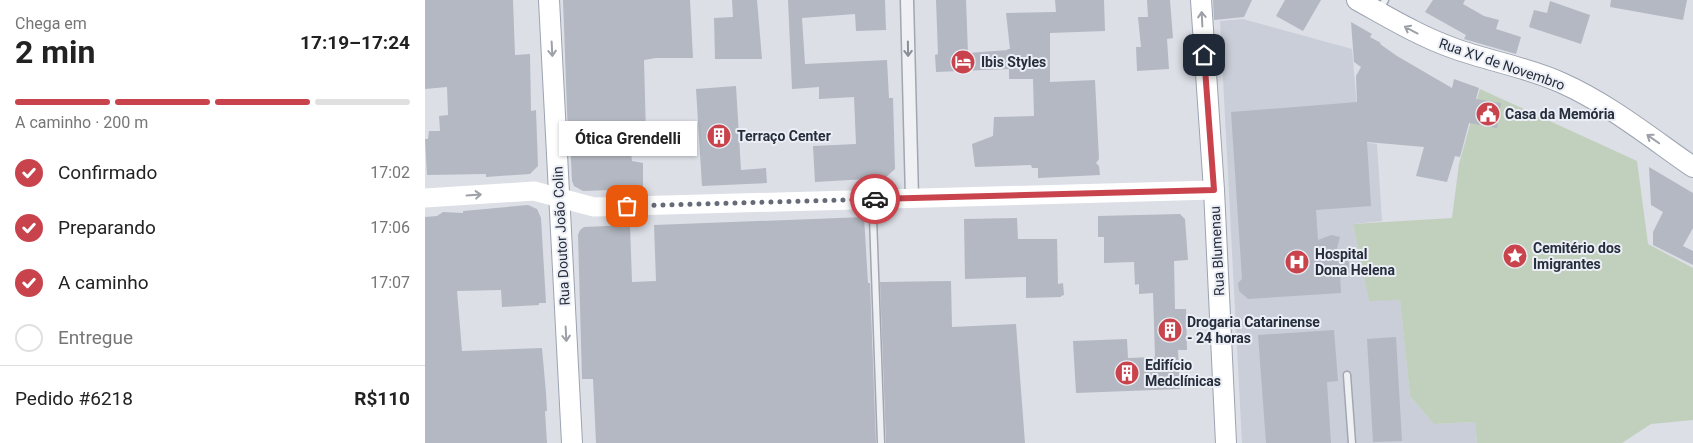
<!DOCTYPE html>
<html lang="pt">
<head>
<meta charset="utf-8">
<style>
  body { margin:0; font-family:Roboto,sans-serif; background:#f2f2f2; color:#222; height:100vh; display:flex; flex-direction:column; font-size:19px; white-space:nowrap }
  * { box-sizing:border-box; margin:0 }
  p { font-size:16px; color:#767676 }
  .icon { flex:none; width:28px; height:28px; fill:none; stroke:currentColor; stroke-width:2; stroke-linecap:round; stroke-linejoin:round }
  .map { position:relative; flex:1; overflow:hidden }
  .panel { display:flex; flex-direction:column; background:#fff; width:425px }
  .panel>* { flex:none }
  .pin { position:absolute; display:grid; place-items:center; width:42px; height:42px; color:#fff; margin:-21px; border-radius:10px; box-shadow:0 2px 8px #0006 }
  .courier { position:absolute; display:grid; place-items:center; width:50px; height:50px; margin:-25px; border:4px solid #c9434d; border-radius:50%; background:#fff; color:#222; box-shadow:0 1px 6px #0007 }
  .bubble { position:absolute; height:35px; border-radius:0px; background:#fff; box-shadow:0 1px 4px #0004; font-size:16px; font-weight:700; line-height:35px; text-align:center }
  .summary em { font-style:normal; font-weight:700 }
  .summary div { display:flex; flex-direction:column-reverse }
  .summary { display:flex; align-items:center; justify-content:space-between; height:85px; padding:0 15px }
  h1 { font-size:32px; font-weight:700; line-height:38px }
  .bar { display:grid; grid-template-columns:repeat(4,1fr); gap:8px 5px; align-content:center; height:60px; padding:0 15px }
  .bar i { height:6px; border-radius:4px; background:#e0e0e0 }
  .bar .current { background:#c9434d }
  .bar p { grid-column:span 4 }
  .line { display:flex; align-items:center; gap:12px; padding:0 15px; border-top:1px solid #e0e0e0 }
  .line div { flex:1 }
  ol { padding:0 15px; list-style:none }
  li { display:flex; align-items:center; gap:15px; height:55px }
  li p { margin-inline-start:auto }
  li .icon { padding:5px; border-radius:50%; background:#c9434d; color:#fff; stroke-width:4 }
  li:last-child { color:#767676 }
  li i { width:28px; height:28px; border:2px solid #e0e0e0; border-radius:50% }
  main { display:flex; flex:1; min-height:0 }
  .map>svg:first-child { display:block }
  .built { fill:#caced8 }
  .green { fill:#c1cfbd }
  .building { fill:#b4b8c2 }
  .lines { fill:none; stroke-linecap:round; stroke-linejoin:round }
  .lane-casing { stroke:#a2a6b0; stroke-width:9 }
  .street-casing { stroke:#a2a6b0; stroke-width:15 }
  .primary-casing { stroke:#9ca3b1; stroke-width:22 }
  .lane { stroke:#eff0f4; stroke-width:6 }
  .street { stroke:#eff0f4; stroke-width:12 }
  .secondary { stroke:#fff; stroke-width:19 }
  .primary { stroke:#fff; stroke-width:20 }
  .oneway { stroke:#9da0a7 }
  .oneway2 { stroke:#8a8e98 }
  .done { stroke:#666b78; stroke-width:5; stroke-dasharray:0 9 }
  .route { stroke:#c9434d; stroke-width:6 }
  .labels { text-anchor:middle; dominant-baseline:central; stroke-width:4; stroke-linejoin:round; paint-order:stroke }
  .poi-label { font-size:14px; font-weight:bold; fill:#262d3c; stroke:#ebeef4; text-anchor:start }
  .street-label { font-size:14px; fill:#262d3c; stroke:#ebeef4 }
</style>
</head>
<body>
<main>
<section class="panel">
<div class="summary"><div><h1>2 min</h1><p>Chega em</p></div><em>17:19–17:24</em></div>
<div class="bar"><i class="current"></i><i class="current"></i><i class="current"></i><i></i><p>A caminho · 200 m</p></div>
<ol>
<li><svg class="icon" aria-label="check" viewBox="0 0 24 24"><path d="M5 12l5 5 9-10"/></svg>Confirmado<p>17:02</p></li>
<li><svg class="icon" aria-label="check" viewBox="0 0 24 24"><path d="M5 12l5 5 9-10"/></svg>Preparando<p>17:06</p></li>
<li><svg class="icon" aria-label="check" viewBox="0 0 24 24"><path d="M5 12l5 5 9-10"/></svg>A caminho<p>17:07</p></li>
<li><i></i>Entregue</li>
</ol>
<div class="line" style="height:65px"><div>Pedido #6218</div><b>R$110</b></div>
</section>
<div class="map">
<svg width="1268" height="443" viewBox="0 0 1268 443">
  <rect width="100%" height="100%" fill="#dcdfe6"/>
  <path class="built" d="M818 19 927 49 935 142 952 144 957 221 928 224 944 300H975L985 396 1009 424 1050 422 1052 443H817L795 21Z"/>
  <path class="green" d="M1055 89 1212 161 1223 244 1268 268V420L1226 424 1197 443H1052L1050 422 1009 424 985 396 975 300 944 301 928 224 1027 218 1034 164Z"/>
  <g class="building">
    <path d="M0 0H88L90 55 105 54 106 111 111 110 113 166 105 174 61 177V174L2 175 0 139H3L4 131H15L14 116 23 115 22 87 0 89Z"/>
    <path d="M138 0H265L268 58H231L219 60 221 135H204L207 161 218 163V189L158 191 149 186 147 181 145 138H143Z"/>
    <path d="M307 0H332L337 59H290L289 18 308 17Z"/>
    <path d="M363 0H460L461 30 431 31 430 14 377 18 380 64 462 60 464 98H468L470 169 460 178 390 182 388 146 431 144 429 97 394 99V87L367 89Z"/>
    <path d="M511 0H541L543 53 583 50 582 49H585L581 13 631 12 630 0H679L680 31 625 33V82L670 80 674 159 671 163 674 166 675 175 613 178V168H607L606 165 550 167 547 144 568 136 569 117 609 116 608 79H584V69L511 72 510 55 513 54Z"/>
    <path d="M722 0H745L748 38 742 39 744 69 712 71 711 47H716L713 17H723Z"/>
    <path d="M788 0H827L819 17 789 20Z"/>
    <path d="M860 0H896L878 31 851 16Z"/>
    <path d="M1008 0H1040L1038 4 1059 16 1074 20 1071 29 1096 37 1091 54 1039 39 1041 35 1000 12Z"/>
    <path d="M1186 0H1262L1258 20 1185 7Z"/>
    <path d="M1125 1 1165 15 1156 44 1104 27 1109 10 1122 13Z"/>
    <path d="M926 22 947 34 945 37 956 43 955 44 972 56 1027 88 1029 79 1054 88 1051 99 1076 103 1072 128 1044 123 1035 157 1030 156 1022 182 991 176 999 147 942 142 946 206 891 210 893 240 906 235 915 237 910 256H923L925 273 915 274 916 293 823 299 814 291 813 283 817 279 806 112 932 102 931 76 936 67 929 62Z"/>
    <path d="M311 86 316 170 341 168 342 183 277 186 271 89Z"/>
    <path d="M1224 167 1268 193V228L1258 246 1268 251V265L1228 245V232L1238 212 1226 205Z"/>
    <path d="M103 205 112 209 116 218 121 303H114V305L77 307 76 290 32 291 37 351 117 348 121 393 122 411H120L122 443H0V217L12 216 18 212 38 213V211Z"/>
    <path d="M755 214 760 219 763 260 749 261 750 309H761L762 350H753L755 389 651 393 648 341 702 339 703 358 730 357 728 293 714 294V284L710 285 709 262 679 263V237H673V216Z"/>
    <path d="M439 217 443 283H445L451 443H171L168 379H157L153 235 155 230 159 227 205 225 207 282 231 281 229 225Z"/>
    <path d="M592 218 593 239H632L633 284 638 283 639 295 636 296V297L601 298V277L540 279 539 219Z"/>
    <path d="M526 281 527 327 591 324 600 443H461L455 282Z"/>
    <path d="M909 330 913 381 902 382 906 443H841L833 335Z"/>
    <path d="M971 337 977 441 948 442 942 339Z"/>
  </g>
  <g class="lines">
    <defs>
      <g id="lane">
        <path d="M954 11 960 0"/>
        <path d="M448 217 456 443"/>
        <path d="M922 375 927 443"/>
      </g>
      <path id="street" d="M482 0 487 198"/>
      <g id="primary">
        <path d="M124 0 147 443"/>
        <path d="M776 0 789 190 801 443"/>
        <path d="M932 0C963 17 994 36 1028 48 1063 61 1102 67 1137 83 1184 104 1226 138 1268 167"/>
      </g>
    </defs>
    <use href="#lane" class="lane-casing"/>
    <use href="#street" class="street-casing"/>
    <use href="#primary" class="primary-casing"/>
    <use href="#lane" class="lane"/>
    <use href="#street" class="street"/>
    <path class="secondary" d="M0 198 109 191 169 207 789 190"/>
    <use href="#primary" class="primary"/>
  </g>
  <defs><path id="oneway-shaft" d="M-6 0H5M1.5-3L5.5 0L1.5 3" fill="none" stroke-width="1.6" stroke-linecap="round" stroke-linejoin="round" transform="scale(1.25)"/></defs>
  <g class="oneway">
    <use href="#oneway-shaft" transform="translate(777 19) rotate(-93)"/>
    <use href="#oneway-shaft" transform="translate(986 30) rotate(-152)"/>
    <use href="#oneway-shaft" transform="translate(127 49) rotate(87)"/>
    <use href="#oneway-shaft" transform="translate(1228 139) rotate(-145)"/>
    <use href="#oneway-shaft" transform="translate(49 195) rotate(-4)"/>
    <use href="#oneway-shaft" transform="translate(141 334) rotate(87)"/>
  </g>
  <use class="oneway2" href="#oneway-shaft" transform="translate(483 49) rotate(89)"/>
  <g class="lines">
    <path class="done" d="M202 206 450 199"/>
    <path class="route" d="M450 199 789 190 779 55"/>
  </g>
  <defs>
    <symbol id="hotel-disc" viewBox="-11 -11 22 22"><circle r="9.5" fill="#c9434d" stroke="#ebeef4"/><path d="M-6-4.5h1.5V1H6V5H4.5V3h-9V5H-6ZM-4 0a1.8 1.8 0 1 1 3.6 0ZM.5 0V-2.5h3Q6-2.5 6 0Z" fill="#fff"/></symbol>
    <symbol id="civic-disc" viewBox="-11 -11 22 22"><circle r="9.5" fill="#c9434d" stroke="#ebeef4"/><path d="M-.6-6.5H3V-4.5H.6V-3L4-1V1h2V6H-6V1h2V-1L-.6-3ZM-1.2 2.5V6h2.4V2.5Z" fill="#fff"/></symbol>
    <symbol id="building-disc" viewBox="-11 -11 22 22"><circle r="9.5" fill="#c9434d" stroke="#ebeef4"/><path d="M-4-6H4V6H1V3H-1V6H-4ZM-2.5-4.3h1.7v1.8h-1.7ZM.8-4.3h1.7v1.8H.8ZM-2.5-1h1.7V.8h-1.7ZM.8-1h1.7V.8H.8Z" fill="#fff"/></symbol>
    <symbol id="sight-disc" viewBox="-11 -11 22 22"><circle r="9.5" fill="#c9434d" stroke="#ebeef4"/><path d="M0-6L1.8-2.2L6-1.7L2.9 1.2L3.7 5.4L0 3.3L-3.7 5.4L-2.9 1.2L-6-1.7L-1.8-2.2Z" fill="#fff"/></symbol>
    <symbol id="hospital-disc" viewBox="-11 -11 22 22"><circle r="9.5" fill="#c9434d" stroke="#ebeef4"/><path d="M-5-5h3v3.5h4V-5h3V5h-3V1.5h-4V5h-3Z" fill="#fff"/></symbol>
  </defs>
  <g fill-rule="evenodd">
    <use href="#hotel-disc" x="524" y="48" width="28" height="28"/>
    <use href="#civic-disc" x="1049" y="100" width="28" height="28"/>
    <use href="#building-disc" x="280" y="122" width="28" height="28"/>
    <use href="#sight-disc" x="1076" y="242" width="28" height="28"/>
    <use href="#hospital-disc" x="858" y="248" width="28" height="28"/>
    <use href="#building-disc" x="731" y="316" width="28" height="28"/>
    <use href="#building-disc" x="688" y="359" width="28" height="28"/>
  </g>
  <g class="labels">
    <g class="poi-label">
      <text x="556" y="62">Ibis Styles</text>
      <text x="1080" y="114">Casa da Memória</text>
      <text x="312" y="136">Terraço Center</text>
      <text x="1108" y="248">Cemitério dos<tspan x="1108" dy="16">Imigrantes</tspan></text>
      <text x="890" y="254">Hospital<tspan x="890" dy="16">Dona Helena</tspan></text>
      <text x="762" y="322">Drogaria Catarinense<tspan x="762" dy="16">- 24 horas</tspan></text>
      <text x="720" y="365">Edifício<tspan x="720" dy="16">Medclínicas</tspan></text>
    </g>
    <g class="street-label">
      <text transform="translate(1077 64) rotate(19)">Rua XV de Novembro</text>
      <text transform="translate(136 236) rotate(-93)">Rua Doutor João Colin</text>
      <text transform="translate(792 251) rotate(-93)">Rua Blumenau</text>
    </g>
  </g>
</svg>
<div class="pin" style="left:202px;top:206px;background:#ea580c"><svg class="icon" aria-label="bag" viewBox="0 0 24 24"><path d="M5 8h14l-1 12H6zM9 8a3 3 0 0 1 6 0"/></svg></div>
<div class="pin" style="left:779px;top:55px;background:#1f2937"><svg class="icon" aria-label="home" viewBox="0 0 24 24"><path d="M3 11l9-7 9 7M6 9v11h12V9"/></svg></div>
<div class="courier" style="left:450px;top:199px"><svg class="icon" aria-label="car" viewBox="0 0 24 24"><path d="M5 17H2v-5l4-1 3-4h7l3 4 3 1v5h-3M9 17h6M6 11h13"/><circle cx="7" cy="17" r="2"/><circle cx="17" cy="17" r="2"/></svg></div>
<div class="bubble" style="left:134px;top:121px;width:138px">Ótica Grendelli</div>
</div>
</main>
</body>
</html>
